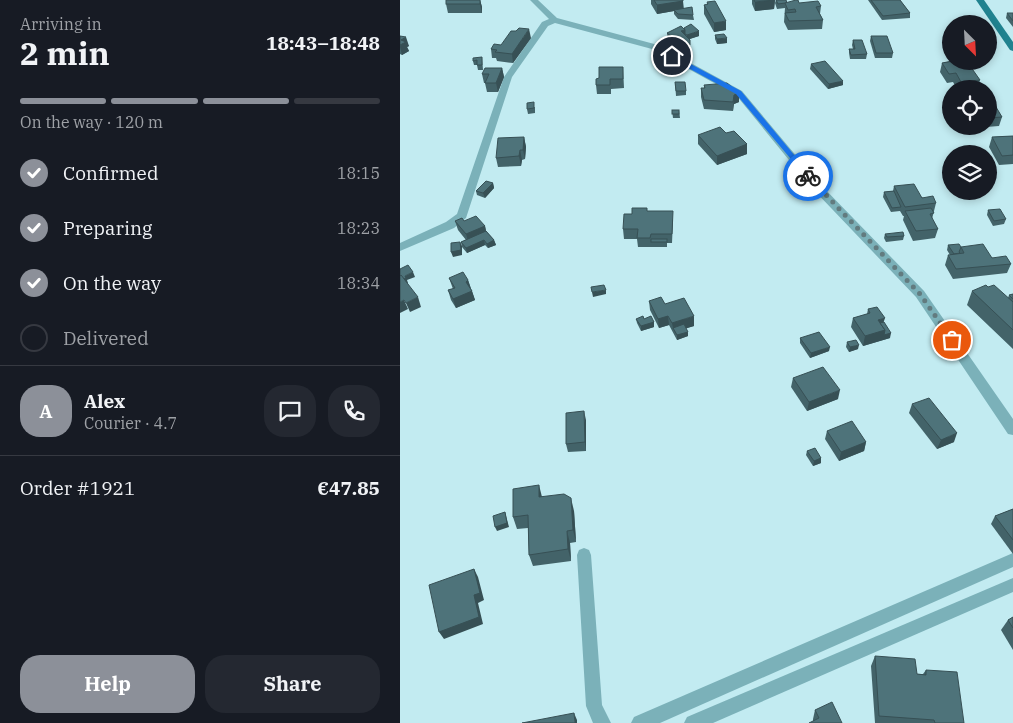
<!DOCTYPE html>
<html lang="en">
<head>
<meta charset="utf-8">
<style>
  body { margin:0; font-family:"IBM Plex Serif",serif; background:#242831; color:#f1f3f6; height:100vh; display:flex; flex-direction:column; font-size:19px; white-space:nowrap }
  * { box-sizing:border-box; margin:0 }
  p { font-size:16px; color:#9ea1a6 }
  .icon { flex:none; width:28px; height:28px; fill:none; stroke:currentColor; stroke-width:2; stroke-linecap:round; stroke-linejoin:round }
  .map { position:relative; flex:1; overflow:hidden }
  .details { display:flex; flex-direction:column; background:#171b24; width:400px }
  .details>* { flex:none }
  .needle { width:32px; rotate:156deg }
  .buttons { position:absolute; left:542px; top:15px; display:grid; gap:10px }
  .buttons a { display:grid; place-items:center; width:55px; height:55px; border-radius:50%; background:#171b24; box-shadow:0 2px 8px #0003; font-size:25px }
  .pin { position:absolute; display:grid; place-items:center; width:42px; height:42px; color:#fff; margin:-21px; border:2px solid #fff; border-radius:50%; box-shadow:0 1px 5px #0007 }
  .courier { position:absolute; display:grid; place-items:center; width:50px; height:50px; margin:-25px; border:4px solid #1a73e8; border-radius:50%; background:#fff; color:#222; box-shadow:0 1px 6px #0007 }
  .headline em { font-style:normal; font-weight:700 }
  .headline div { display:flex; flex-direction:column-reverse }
  .headline { display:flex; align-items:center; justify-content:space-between; height:85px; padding:0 20px }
  h1 { font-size:32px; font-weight:700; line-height:38px }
  .bar { display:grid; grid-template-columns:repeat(4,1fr); gap:8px 5px; align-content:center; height:60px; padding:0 20px }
  .bar i { height:6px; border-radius:4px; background:#363941 }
  .bar .current { background:#8c9099 }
  .bar p { grid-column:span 4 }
  .line { display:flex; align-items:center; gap:12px; padding:0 20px; border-top:1px solid #363941 }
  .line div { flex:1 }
  .round { display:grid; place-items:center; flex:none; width:52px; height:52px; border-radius:20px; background:#242831 }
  ol { padding:0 20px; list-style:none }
  li { display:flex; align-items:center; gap:15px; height:55px }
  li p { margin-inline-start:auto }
  li .icon { padding:5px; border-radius:50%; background:#8c9099; color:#fff; stroke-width:4 }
  li:last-child { color:#9ea1a6 }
  li i { width:28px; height:28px; border:2px solid #363941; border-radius:50% }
  .button { display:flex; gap:10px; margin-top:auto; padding:10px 20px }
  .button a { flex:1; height:58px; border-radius:20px; background:#8c9099; color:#fff; font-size:20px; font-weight:700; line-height:58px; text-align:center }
  .button a+a { background:#242831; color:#f1f3f6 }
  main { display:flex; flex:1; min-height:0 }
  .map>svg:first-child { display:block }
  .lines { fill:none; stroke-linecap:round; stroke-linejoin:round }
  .minor { fill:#7bb1b9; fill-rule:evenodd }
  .major { fill:#20828f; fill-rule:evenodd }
  .wall { fill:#436369 }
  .shaded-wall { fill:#375055 }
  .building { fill:#4e737a; stroke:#375055 }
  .route { fill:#1a73e8 }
  .done { stroke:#627b7f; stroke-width:5; stroke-dasharray:0 9 }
</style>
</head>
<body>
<main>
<section class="details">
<div class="headline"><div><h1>2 min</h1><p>Arriving in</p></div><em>18:43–18:48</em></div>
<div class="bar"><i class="current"></i><i class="current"></i><i class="current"></i><i></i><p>On the way · 120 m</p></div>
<ol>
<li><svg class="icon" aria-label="check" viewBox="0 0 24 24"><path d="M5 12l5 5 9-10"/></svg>Confirmed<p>18:15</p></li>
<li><svg class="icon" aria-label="check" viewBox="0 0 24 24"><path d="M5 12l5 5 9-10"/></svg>Preparing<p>18:23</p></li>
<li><svg class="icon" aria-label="check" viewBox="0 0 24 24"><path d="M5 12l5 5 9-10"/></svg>On the way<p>18:34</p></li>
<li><i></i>Delivered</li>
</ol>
<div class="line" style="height:90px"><b class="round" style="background:#8c9099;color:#fff">A</b><div><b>Alex</b><p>Courier · 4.7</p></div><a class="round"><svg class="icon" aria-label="chat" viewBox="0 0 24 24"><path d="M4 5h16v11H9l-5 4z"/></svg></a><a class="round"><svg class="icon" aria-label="phone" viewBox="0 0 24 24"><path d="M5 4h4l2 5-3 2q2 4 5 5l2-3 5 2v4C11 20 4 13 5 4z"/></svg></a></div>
<div class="line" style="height:65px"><div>Order #1921</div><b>€47.85</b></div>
<div class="button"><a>Help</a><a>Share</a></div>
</section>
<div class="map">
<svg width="613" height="723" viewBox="0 0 613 723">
  <rect width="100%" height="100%" fill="#c2ebf1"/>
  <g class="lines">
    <g class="minor">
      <path d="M130 0H138L157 18 258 45 342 91 419 183 524 291 613 419V435L608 434 516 297 411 187 336 95 252 49 155 23 148 26 112 77 66 218 54 228 0 251V243L46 222 57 214 104 77 142 22 149 19Z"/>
      <path d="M184 548 189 550 191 555 202 705 211 723H193L186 706 177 555 179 550Z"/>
      <path d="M613 553V567L260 723H231L234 717Z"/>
      <path d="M613 578V592L313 723H284L287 717Z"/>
    </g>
    <path class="major" d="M576 0H584L613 42V51L610 50Z"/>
  </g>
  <g class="wall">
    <path d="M80 0 82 7V13H48L46 4Z"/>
    <path d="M251 0H283V9L293 15 294 20 278 19 274 14V11L257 14 251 4Z"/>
    <path d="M352 0H375L374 9 355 11 352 4Z"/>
    <path d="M376 0H386L387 3H399L421 6 420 14 423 20 422 29 388 30 384 22 385 8 377 9 375 3Z"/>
    <path d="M468 0H500L510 13V18L482 20Z"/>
    <path d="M307 2 326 30 314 32 304 14V5H307Z"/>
    <path d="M607 13H613V27L606 18Z"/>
    <path d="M284 28 299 36 289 39 290 45 291 54H282L268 42 267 33Z"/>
    <path d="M315 35 327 43 317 44 315 39Z"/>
    <path d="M0 36 9 46 7 47 9 51 2 55 0 54Z"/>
    <path d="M471 36 493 53 492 58H475L470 41Z"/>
    <path d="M131 38 113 63 97 61 96 58H92L91 49 101 45Z"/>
    <path d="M453 40 467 54 466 59H450L449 53V49H453L452 45Z"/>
    <path d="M82 57 83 70H78L77 65H74L73 61Z"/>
    <path d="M551 61H564L580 80 577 89H557L553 82 547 83 540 72 542 63Z"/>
    <path d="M411 64 443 85 428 89 410 69Z"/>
    <path d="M223 67 224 88 211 89V94H197L196 85Z"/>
    <path d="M102 68 104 77 98 92H87L85 83H84L82 74Z"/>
    <path d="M275 82 286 91V95L276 96Z"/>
    <path d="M304 85 339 93V102L334 104 333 111 304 109 301 97V88H304Z"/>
    <path d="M589 97 602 117 599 126 586 127 584 131 562 133 560 129V126H589Z"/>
    <path d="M135 107V113L128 114 127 109Z"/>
    <path d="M272 110H279L280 118H273Z"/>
    <path d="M298 135 347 144V154L317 165 298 144Z"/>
    <path d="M613 136V164L599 165 589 147 592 137Z"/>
    <path d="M124 137 126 147 125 159 122 160 121 166 98 167 96 158Z"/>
    <path d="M93 183 94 188 85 198 77 195 76 191Z"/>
    <path d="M494 186 536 203 532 219 538 229 535 238 513 241 503 220 504 216H503L500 211 491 212 483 197 484 192 493 191Z"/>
    <path d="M247 208V211L273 220 272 243H267V247H238L237 239H224L223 229 232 214Z"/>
    <path d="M588 210 606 219 604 224 593 226 587 215Z"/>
    <path d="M55 221H64L85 226 86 231 94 240 96 245 88 248 85 245 67 253 62 247 61 242 66 240 58 230Z"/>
    <path d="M485 234 504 236 503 240 486 242 484 238Z"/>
    <path d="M548 245 561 247 611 264 607 273 553 279 545 265 548 255H550L547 250Z"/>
    <path d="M49 278 68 280 75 300 56 308 51 300 48 290 53 289Z"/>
    <path d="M588 287 608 298 609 295 613 294V349L567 305 572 291Z"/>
    <path d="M249 301 265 304 294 326 286 328 288 336 277 340 269 325 259 328 250 310Z"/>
    <path d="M468 309 483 322 490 338 463 346 451 327 453 318 467 314Z"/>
    <path d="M236 319H244L254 322V327L241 331 237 323Z"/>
    <path d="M400 338 429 351 410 358 400 343Z"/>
    <path d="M447 342 458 349 449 352 446 347Z"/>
    <path d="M393 378 438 399 407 411 391 387Z"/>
    <path d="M512 404 554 442 537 449 509 413Z"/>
    <path d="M186 420V451L168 452 166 444Z"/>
    <path d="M427 431 466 442 464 451 439 461 425 439Z"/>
    <path d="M407 451 421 458V463L413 466 406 455Z"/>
    <path d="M142 497 174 511 176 542 170 543 171 561 133 566 129 555 128 528 117 529 113 517Z"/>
    <path d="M613 509V554L591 524 595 516Z"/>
    <path d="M613 617V650L601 630 608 620Z"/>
    <path d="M475 656 517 674H523L526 670 564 723H475L471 666Z"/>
    <path d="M415 710 442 723 413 721V719Z"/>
  </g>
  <g class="shaded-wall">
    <path d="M80 0 82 7V13L80 4Z"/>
    <path d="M375 0 374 9 355 11V2Z"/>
    <path d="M283 1 284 10H274V11L257 14V5Z"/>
    <path d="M326 21V30L314 32V23Z"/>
    <path d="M129 29 131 38 113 63 112 54Z"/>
    <path d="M285 30V39L281 31Z"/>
    <path d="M299 31V36L287 40V35Z"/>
    <path d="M6 37 9 46 7 47 9 51 2 55 0 47 1 40Z"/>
    <path d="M327 38V43L317 44V39Z"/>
    <path d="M102 68 104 77 98 92 96 83Z"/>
    <path d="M443 81V85L428 89 429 84Z"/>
    <path d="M339 93V102L334 104 333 111 334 95Z"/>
    <path d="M124 137 126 147 125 159 123 150Z"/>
    <path d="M347 144V154L317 165V156Z"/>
    <path d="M120 150 122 160 121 166 119 156Z"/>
    <path d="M93 183 94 188 85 198 83 193Z"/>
    <path d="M85 226 87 236 69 244 66 234Z"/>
    <path d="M84 240 85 245 67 253 66 248Z"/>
    <path d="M94 240 96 245 88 248 87 244Z"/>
    <path d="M60 242 62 246V255L53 257 51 252Z"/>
    <path d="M13 272 15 277 7 280 8 283 0 287 5 276Z"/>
    <path d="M68 280 71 289 66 282Z"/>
    <path d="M206 290V294L193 297 192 292Z"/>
    <path d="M72 291 75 300 56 308 53 299Z"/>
    <path d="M18 297 21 307 10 312 6 303Z"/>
    <path d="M4 300 8 309 0 313V302Z"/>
    <path d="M268 316 269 325 259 328 258 319Z"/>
    <path d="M294 316V326L275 332 273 328 272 323Z"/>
    <path d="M485 318 482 327 478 320Z"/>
    <path d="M254 322V327L241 331V326Z"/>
    <path d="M485 330 491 333 490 338 463 346 465 336Z"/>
    <path d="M288 332V336L277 340V335Z"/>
    <path d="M459 345 458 349 449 352 450 347Z"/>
    <path d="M430 347 429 351 410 358 411 353Z"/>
    <path d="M440 390 438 399 407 411 409 402Z"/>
    <path d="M184 411 186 420V451L185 442Z"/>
    <path d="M557 433 554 442 537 449 541 440Z"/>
    <path d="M466 442 464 451 439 461 441 452Z"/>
    <path d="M421 458V463L413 466 414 461Z"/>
    <path d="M139 485 142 497H139Z"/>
    <path d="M171 498 174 511 176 542 173 530Z"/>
    <path d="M105 512 109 527 97 531 95 527Z"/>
    <path d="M167 531 170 543 171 561 168 549Z"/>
    <path d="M74 569 78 577 84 600 78 603 83 624 44 639 39 632 74 595Z"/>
    <path d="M174 713 177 720V723H175Z"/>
  </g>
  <g class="building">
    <rect x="46" y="0" width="34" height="4"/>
    <path d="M254 0H283V1L257 5Z"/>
    <path d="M354 0H374L355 2Z"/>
    <path d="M376 0H386L387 3H385L378 4Z"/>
    <path d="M396 0H398L399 3 418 1 421 6 416 7 423 20 389 21 385 13 396 12 395 9 388 10 385 3Z"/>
    <path d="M471 0H500L510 13 483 16Z"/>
    <path d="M315 1 326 21 314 23 304 5 308 4 307 2Z"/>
    <path d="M292 7 293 15 278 14 274 10Z"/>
    <path d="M607 13H613V21Z"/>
    <path d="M291 24 299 31 287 35 285 34V30L284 28Z"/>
    <path d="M281 26 285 30 281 31 290 40V45H282L267 33Z"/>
    <path d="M119 28 129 29 112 54 95 52 97 50 91 49 94 44 101 45 111 31H116Z"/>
    <path d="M324 34 327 38 317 39 315 35Z"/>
    <path d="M0 36 6 37 1 40 6 42 0 45Z"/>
    <path d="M471 36H487L493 53H476Z"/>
    <path d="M453 40H462L467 54 451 55 449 49H455Z"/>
    <path d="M82 57V65H77V60L73 61V58Z"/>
    <path d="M425 61 443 81 429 84 411 64Z"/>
    <path d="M553 61H564L565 63H568L580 80 561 82 556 73 549 74 542 63Z"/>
    <path d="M199 67H223V79H210V85H196V79L199 78Z"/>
    <path d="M85 68H102L96 83H85L89 74H82Z"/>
    <path d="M275 82H285L286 91H276Z"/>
    <path d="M327 83 339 93 334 95 333 102 304 100 301 88H305L304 85Z"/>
    <path d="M589 96 596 103 594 104 593 102 589 103Z"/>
    <path d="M134 102V108L127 109V103Z"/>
    <path d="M593 102 602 117 589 118V103Z"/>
    <rect x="272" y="110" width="7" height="4"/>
    <path d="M320 127 326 133 334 131 347 144 317 156 298 135Z"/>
    <path d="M613 136V155L602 156 592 137Z"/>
    <path d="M124 137 123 150H120L119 156 96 158 98 138Z"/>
    <path d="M86 181 93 183 83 193 76 191Z"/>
    <path d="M514 184 522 198 533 196 536 203 505 207 494 186Z"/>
    <path d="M494 191 501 207 492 208 484 192Z"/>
    <path d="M232 208H247V211H273L272 234H251L250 238H237L238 229H223L224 214H232Z"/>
    <path d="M531 208 534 213 530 214 538 229 516 231 505 211Z"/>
    <path d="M600 209 606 219 594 221 588 210Z"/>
    <path d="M76 216 85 226 66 234 55 221 62 218 64 221Z"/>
    <path d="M86 231 94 240 87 244 84 240 66 248 61 242Z"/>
    <path d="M503 232 504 236 487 237 485 234Z"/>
    <rect x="251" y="239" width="16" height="3"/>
    <path d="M60 242 61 250 51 252V243Z"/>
    <path d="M559 244 561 247 559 252 560 253 554 254 548 245Z"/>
    <path d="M583 244 592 258 606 256 611 264 556 269 548 255 564 253 561 247Z"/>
    <path d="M8 265 13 272 5 276 6 278 4 279 1 275 0 276V269Z"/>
    <path d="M63 272 68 280 66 282 72 291 53 299 48 290 55 288 49 278Z"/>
    <path d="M1 275 18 297 6 303 4 300 0 302V276Z"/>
    <path d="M204 285 206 290 192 292 191 287Z"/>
    <path d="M586 285 588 287 594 285 613 302V330L572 291Z"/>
    <path d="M613 294V299L609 295Z"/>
    <path d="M261 297 265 304 284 298 294 316 272 323 268 316 258 319 249 301Z"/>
    <path d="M477 307 485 318 478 320 485 330 465 336 453 318 470 313 468 309Z"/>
    <path d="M243 316 244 319 251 316 254 322 241 326 236 319Z"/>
    <path d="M484 322 491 333 484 335 485 330 480 323Z"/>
    <path d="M284 324 288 332 277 335 273 328Z"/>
    <path d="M419 332 430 347 411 353 400 338Z"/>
    <path d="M456 340 459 345 450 347 447 342Z"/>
    <path d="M423 367 440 390 409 402 393 378Z"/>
    <path d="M529 398 557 433 541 440 512 404Z"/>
    <path d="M184 411 185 442 166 444V413Z"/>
    <path d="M452 421 466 442 441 452 427 431Z"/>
    <path d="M415 448 421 458 414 461 407 451Z"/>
    <path d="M139 485V497L164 494 171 498 173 530 167 531 168 549 129 555 128 515 113 517V489Z"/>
    <path d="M613 509V540L595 516Z"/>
    <path d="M105 512 107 523 95 527 93 516Z"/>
    <path d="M74 569 80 593 74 595 79 617 39 632 29 585Z"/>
    <path d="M613 617V628L608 620Z"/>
    <path d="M475 656 515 659 517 674 526 675V670L557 672 564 723H535L534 720 479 716Z"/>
    <path d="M432 702 442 723H409L419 718 415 710Z"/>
    <path d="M174 713 175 723H122Z"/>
  </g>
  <path class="route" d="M270 55H274L341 91 410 174V177H406L336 94 270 58Z"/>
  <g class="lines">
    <path class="done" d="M408 176 520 294 552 340"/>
  </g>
</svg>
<div class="buttons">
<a><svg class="needle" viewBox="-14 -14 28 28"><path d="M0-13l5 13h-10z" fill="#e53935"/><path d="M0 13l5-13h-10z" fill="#9ea1a6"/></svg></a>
<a><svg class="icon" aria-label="locate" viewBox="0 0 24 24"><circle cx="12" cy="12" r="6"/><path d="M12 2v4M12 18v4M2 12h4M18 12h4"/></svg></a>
<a><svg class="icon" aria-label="layers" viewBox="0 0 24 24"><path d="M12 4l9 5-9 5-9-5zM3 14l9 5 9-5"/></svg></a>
</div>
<div class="pin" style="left:552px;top:340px;background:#ea580c"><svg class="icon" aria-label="bag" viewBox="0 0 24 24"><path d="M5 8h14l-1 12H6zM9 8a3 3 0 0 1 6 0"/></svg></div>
<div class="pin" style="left:272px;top:56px;background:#1f2937"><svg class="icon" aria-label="home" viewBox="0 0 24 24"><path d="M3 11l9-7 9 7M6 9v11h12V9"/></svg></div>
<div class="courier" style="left:408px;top:176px"><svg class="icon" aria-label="bike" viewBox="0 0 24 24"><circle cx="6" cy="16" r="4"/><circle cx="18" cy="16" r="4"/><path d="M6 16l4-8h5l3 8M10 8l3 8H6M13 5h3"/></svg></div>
</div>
</main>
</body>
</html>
